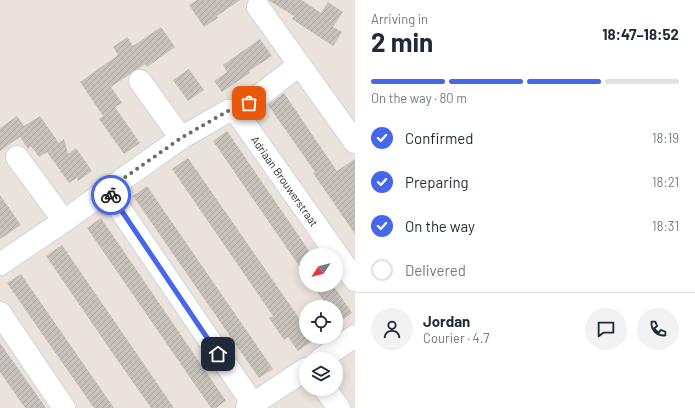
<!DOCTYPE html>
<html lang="en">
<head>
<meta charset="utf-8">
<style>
  body { margin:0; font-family:Barlow,sans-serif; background:#f2f2f3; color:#1f2937; height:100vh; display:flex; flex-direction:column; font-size:15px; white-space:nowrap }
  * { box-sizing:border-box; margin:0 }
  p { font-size:13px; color:#747a83 }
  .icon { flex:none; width:22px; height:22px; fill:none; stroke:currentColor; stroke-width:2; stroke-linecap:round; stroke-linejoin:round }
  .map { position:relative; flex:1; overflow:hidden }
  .panel { display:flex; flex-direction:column; background:#fff; width:340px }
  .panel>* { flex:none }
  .needle { width:26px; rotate:234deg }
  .tools { position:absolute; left:299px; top:248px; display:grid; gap:8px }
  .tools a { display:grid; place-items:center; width:44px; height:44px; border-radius:50%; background:#fff; box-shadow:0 2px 10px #0003; font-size:20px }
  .pin { position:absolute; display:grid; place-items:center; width:34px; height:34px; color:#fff; margin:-17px; border-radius:8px; box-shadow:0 2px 6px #0006 }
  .courier { position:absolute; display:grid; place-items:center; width:40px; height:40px; margin:-20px; border:3px solid #4666eb; border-radius:50%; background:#fff; color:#222; box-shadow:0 1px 5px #0007 }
  .overview em { font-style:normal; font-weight:700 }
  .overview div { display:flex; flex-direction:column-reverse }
  .overview { display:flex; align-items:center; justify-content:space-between; height:68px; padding:0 16px }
  h1 { font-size:26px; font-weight:700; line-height:30px }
  .bar { display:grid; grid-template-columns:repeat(4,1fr); gap:6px 4px; align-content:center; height:48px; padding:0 16px }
  .bar i { height:5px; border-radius:3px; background:#e0e1e3 }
  .bar .on { background:#4666eb }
  .bar p { grid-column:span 4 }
  .line { display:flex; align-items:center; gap:10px; padding:0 16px; border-top:1px solid #e0e1e3 }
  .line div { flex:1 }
  .round { display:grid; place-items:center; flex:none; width:42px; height:42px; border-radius:21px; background:#f2f2f3 }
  ol { padding:0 16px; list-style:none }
  li { display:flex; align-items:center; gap:12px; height:44px }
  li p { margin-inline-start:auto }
  li .icon { padding:4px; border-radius:50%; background:#4666eb; color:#fff; stroke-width:4 }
  li:last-child { color:#747a83 }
  li i { width:22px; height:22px; border:2px solid #e0e1e3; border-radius:50% }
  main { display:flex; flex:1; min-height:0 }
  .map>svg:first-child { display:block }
  .building { fill:url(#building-hatch) }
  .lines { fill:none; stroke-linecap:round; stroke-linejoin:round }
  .minor-casing { stroke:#d0d3e0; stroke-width:24 }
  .minor { stroke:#fff; stroke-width:22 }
  .done { stroke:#6c6967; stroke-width:4; stroke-dasharray:0 7.2 }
  .route { stroke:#4666eb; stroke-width:5 }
  .labels { text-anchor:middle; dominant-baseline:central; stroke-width:3; stroke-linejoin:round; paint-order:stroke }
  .street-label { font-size:11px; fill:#282828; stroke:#fff }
</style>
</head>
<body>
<main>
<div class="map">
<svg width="355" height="408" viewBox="0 0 355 408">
  <defs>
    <pattern id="building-hatch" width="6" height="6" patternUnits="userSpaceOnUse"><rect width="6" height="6" fill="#c5c0ba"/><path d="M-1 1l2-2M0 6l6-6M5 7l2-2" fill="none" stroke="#a9a5a0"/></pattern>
  </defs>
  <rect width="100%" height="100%" fill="#eae3db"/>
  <g class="building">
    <path d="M197 0H240L217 16 218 18 204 27 189 5Z"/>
    <path d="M268 0H302L321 13 328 2 343 12 333 27 342 32 333 46 292 19 294 16Z"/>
    <path d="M161 27 175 47 147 67 145 64 138 69 133 71 130 74 111 87 122 103 115 107 140 143 124 154 99 119 103 116 80 82 118 55 113 47 127 37 133 46Z"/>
    <path d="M260 39 272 56 249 71 250 73 222 92 214 81 227 72 223 65Z"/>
    <path d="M189 69 204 90 188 101 173 80Z"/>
    <path d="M284 93 337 171 355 159V234L313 173 315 172 268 105Z"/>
    <path d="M17 116 24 126 40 116 59 143 64 139 68 154 76 148 92 171 78 181 77 178 69 183 47 152 39 157 31 146 28 149 20 137 0 151V128Z"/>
    <path d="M227 131 312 255H306V276L213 141Z"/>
    <path d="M188 158 306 328V337H312L314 340 298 351 288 337 284 340 269 318 273 316 172 169Z"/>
    <path d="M147 186 273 369 259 378 133 196Z"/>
    <path d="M0 195 21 225 0 239Z"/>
    <path d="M101 218 226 401 216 408H211L87 228Z"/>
    <path d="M62 245 126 338 174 408H151L109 348 46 256Z"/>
    <path d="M21 274 30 287 114 408H94L45 338 7 283Z"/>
    <path d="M312 285H333L352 313 336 325V307H328Z"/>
    <path d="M0 343 22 374 46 408H25L0 372Z"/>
  </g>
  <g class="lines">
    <defs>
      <g id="minor">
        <path d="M258 7 355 142"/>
        <path d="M140 81 181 138"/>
        <path d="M237 113 299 65"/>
        <path d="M17 157 64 221"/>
        <path d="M107 190 253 404"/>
        <path d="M0 264 64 221 181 138 228 111 237 113 355 280"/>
        <path d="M0 313 64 408"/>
        <path d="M321 359 355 336"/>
        <path d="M325 389 339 408"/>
        <path d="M247 408 306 369"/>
      </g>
    </defs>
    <use href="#minor" class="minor-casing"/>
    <use href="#minor" class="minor"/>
  </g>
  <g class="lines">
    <path class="done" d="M111 195 107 190 181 138 228 111 237 113 249 103"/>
    <path class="route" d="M111 195 218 354"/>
  </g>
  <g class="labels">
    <g class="street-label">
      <text transform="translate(285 181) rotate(55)">Adriaan Brouwerstraat</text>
    </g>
  </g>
</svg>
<div class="tools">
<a><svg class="needle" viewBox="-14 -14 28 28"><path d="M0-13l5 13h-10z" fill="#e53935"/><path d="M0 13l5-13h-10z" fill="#747a83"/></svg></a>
<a><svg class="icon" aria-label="locate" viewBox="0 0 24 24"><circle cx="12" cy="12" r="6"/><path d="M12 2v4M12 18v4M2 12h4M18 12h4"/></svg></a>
<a><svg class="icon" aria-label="layers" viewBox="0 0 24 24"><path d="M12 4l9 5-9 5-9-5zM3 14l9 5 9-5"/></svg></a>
</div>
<div class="pin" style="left:249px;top:103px;background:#ea580c"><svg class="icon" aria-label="bag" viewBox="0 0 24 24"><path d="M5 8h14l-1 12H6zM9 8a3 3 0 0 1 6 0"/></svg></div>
<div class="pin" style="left:218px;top:354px;background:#1f2937"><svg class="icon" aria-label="home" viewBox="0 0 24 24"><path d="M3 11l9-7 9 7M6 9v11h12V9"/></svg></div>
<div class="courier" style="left:111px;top:195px"><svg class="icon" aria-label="bike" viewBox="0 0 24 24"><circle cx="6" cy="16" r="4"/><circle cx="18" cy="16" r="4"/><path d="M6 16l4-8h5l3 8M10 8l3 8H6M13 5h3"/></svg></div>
</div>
<section class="panel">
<div class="overview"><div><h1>2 min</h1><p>Arriving in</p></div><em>18:47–18:52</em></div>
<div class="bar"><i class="on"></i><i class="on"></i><i class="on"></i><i></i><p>On the way · 80 m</p></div>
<ol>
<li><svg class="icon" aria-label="check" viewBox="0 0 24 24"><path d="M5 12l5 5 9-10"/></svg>Confirmed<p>18:19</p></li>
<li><svg class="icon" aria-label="check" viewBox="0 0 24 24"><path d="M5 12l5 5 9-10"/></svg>Preparing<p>18:21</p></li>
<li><svg class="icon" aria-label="check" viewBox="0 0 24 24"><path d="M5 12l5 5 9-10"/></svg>On the way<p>18:31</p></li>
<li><i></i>Delivered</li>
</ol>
<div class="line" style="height:72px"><a class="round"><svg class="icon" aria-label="person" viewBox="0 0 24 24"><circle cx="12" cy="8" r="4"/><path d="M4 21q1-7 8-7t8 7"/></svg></a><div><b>Jordan</b><p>Courier · 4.7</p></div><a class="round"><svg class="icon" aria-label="chat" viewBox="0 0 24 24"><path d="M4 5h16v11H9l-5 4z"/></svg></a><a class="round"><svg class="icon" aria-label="phone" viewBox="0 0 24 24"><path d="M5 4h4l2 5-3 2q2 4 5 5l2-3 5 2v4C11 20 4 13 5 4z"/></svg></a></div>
</section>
</main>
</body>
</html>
